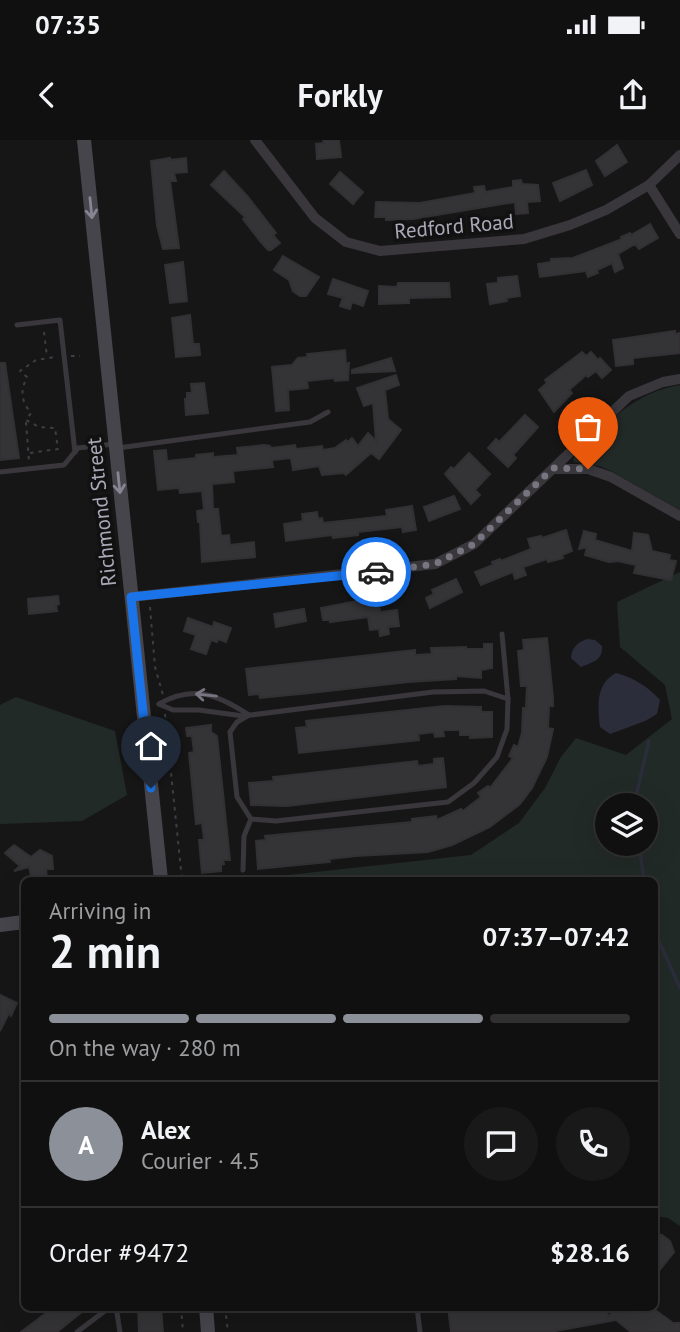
<!DOCTYPE html>
<html lang="en">
<head>
<meta charset="utf-8">
<style>
  body { margin:0; font-family:"PT Sans",sans-serif; background:#1a191a; color:#f1f3f6; height:100vh; display:flex; flex-direction:column; font-size:26px; white-space:nowrap }
  * { box-sizing:border-box; margin:0 }
  p { font-size:23px; color:#9c9d9f }
  .icon { flex:none; width:38px; height:38px; fill:none; stroke:currentColor; stroke-width:2; stroke-linecap:round; stroke-linejoin:round }
  .map { position:relative; flex:1; overflow:hidden }
  .side { position:absolute; left:21px; top:737px; width:637px; height:434px; display:flex; flex-direction:column; background:#111011; border-radius:10px; box-shadow:0 7px 28px #0002,0 0 0 2px #303031 }
  .side>* { flex:none }
  .controls { position:absolute; left:595px; top:653px; display:grid; gap:14px }
  .controls a { display:grid; place-items:center; width:63px; height:63px; border-radius:50%; background:#111011; box-shadow:0 7px 28px #0002,0 0 0 2px #303031; font-size:35px }
  .pin { position:absolute; display:grid; place-items:center; width:60px; height:60px; color:#fff; margin:-72px -30px; border-radius:50% 50% 50% 0; rotate:-45deg; box-shadow:0 0 7px #0007 }
  .pin .icon { rotate:45deg }
  .courier { position:absolute; display:grid; place-items:center; width:70px; height:70px; margin:-35px; border:5px solid #1a73e8; border-radius:50%; background:#fff; color:#222; box-shadow:0 2px 9px #0007 }
  .overview em { font-style:normal; font-weight:600 }
  .overview div { display:flex; flex-direction:column-reverse }
  .overview { display:flex; align-items:center; justify-content:space-between; height:119px; padding:0 28px }
  h1 { font-size:46px; font-weight:600; line-height:52px }
  .bar { display:grid; grid-template-columns:repeat(4,1fr); gap:10px 7px; align-content:center; height:84px; padding:0 28px }
  .bar i { height:9px; border-radius:5px; background:#303031 }
  .bar .active { background:#8c9099 }
  .bar p { grid-column:span 4 }
  .line { display:flex; align-items:center; gap:18px; padding:0 28px; border-top:2px solid #303031 }
  .line div { flex:1 }
  .round { display:grid; place-items:center; flex:none; width:74px; height:74px; border-radius:37px; background:#1a191a }
  .status { display:flex; justify-content:space-between; align-items:center; height:49px; padding:0 35px; background:#111011; direction:ltr }
  .status svg { height:19px; fill:currentColor }
  header { display:flex; justify-content:space-between; align-items:center; height:91px; padding:0 28px; background:#111011; font-size:32px; font-weight:600 }
  .map>svg:first-child { display:block }
  .green { fill:#222a27; fill-rule:evenodd }
  .water { fill:#2c2d3b }
  .lines { fill:none; stroke-linecap:round; stroke-linejoin:round }
  .stream { stroke:#2c2d3b; stroke-width:3.5 }
  .building { fill:#343336; stroke:#323033; stroke-width:2 }
  .path { stroke:#3e3d43; stroke-width:2; stroke-dasharray:3.5 5; stroke-linecap:butt }
  .lane { stroke:#39373c; stroke-width:5 }
  .street { stroke:#39373c; stroke-width:10 }
  .secondary { stroke:#47454c; stroke-width:14 }
  .oneway { stroke:#888592 }
  .oneway2 { stroke:#787580 }
  .done { stroke:#77757f; stroke-width:7; stroke-dasharray:0 12.6 }
  .route { stroke:#1a73e8; stroke-width:9 }
  .labels { text-anchor:middle; dominant-baseline:central; stroke-width:7; stroke-linejoin:round; paint-order:stroke }
  .street-label { font-size:21px; fill:#aba8b7; stroke:#121112 }
</style>
</head>
<body>
<div class="status"><b>07:35</b><svg viewBox="0 0 49 12"><path d="M0 12V9h3v3zM5 12V6h3v6zM10 12V3h3v9zM15 12V0h3v12zM26 1h20v11H26zM47 4h2v5h-2z"/></svg></div>
<header><svg class="icon" aria-label="back" viewBox="0 0 24 24"><path d="M15 5l-7 7 7 7"/></svg>Forkly<svg class="icon" aria-label="share" viewBox="0 0 24 24"><path d="M12 15V3M7 8l5-5 5 5M5 13v7h14v-7"/></svg></header>
<div class="map">
<svg width="680" height="1192" viewBox="0 0 680 1192">
  <rect width="100%" height="100%" fill="#171617"/>
  <g class="green">
    <path d="M680 245V370L611 331 599 326 574 322 573 319 577 313C608 282 635 252 680 245Z"/>
    <path d="M680 432V1086L668 1078 655 1076 654 740H242L471 715 519 683 545 648 561 617 576 598 626 615 672 579 665 545 620 507 617 462ZM607 665H646V704H607Z"/>
    <path d="M16 557 115 591 127 655 82 681 0 684V565Z"/>
  </g>
  <g class="water">
    <path d="M587 499 595 500 602 506C603 520 593 522 581 527L571 518C572 507 577 503 587 499Z"/>
    <path d="M616 533C634 538 647 546 660 560L657 574 645 581 610 594 600 587C598 567 595 544 616 533Z"/>
  </g>
  <g class="lines">
    <g class="stream">
      <path d="M634 665 649 601"/>
      <path d="M639 704 644 740"/>
      <path d="M654 790 680 848"/>
    </g>
  </g>
  <g class="building">
    <path d="M323 0H339L341 17 317 19 316 4 324 3Z"/>
    <path d="M617 5 627 22 605 36 596 21Z"/>
    <path d="M170 18V20L186 18 187 32 174 33 176 41H170L179 108 163 109 157 86 151 21Z"/>
    <path d="M586 30 592 45 560 61 553 43Z"/>
    <path d="M224 31 248 57 276 93 273 95 280 103 271 110H268L260 101 243 79 245 77 211 45Z"/>
    <path d="M340 32 363 52 353 64 330 44Z"/>
    <path d="M521 40 522 44 538 45 540 61 527 62 528 73 516 74 515 62 413 79 386 80V77H375L376 62 420 63 475 53 474 47 484 46 485 52 513 47V41Z"/>
    <path d="M650 84 658 98 639 109 635 104 618 114 623 128 615 132 612 123 597 130 598 133 588 137 586 131 540 137 538 124 551 122V119L573 118 622 99 621 97 630 93 631 95Z"/>
    <path d="M283 116 319 137 306 156H300L293 151 289 140 274 130Z"/>
    <path d="M183 122 187 161 170 163 165 125Z"/>
    <path d="M517 136 520 156 506 158 507 161 490 164 487 144 498 143V138Z"/>
    <path d="M333 139 368 151 363 166 352 162 350 169 340 166 343 158 328 154Z"/>
    <path d="M398 143H449L450 157 409 158V163L379 164V146L397 147Z"/>
    <path d="M190 175 193 204H199L200 215 176 217 172 178Z"/>
    <path d="M675 191V194L680 193V213L633 218V224L616 226 613 200Z"/>
    <path d="M345 210 346 224 349 223 348 240 335 241 334 238 307 241 308 248 288 250 289 270 276 271 272 227 292 225 298 218 308 217 307 214Z"/>
    <path d="M582 212 586 216 591 212 598 220 600 218 611 230 602 238 596 231 588 237 586 235 569 250 572 253 554 272 539 250 547 243 545 240Z"/>
    <path d="M391 218 395 231 352 233V230Z"/>
    <path d="M0 223H5L19 318 0 320Z"/>
    <path d="M396 235 399 245 385 250 388 279 401 290 379 319 371 313 346 335 344 333 322 335 319 326 293 330 291 318 272 320 273 327 233 331 234 342 212 344 213 369H218L221 396 229 395 230 405 254 402 255 417 202 422 200 382H198L197 371 204 370 202 351 180 353 179 348 158 350 154 311 166 310 167 321 196 318V315L213 313V317L238 315 237 308 264 305 270 306 271 308 295 305 296 309 322 306 323 310 335 308 346 300 348 302 352 298 358 306 368 293 376 301 373 263 364 266 357 248Z"/>
    <path d="M204 243 208 273 186 275 185 259H187V253H192L191 244Z"/>
    <path d="M525 275 538 287 513 315 516 318 508 327 488 308 496 299 499 302Z"/>
    <path d="M469 313 490 334 475 350 480 355 471 364 445 334 451 327 454 329Z"/>
    <path d="M454 356 460 369 429 381 424 367Z"/>
    <path d="M412 366 416 390 403 392 402 387 358 392V395L333 398 332 395 286 401 284 384 303 381 302 374 317 372 318 379 322 378 323 383 387 376 386 370Z"/>
    <path d="M566 390 572 411 562 415 563 418 548 422 547 419 523 427 526 435 515 439 513 432 481 445 475 432 493 425 492 422 500 419 501 421 531 409 528 399 541 396 542 398Z"/>
    <path d="M584 391 596 394 595 400 632 411 634 393 648 395 652 411 670 415 669 420 676 421 671 440 634 433 636 425 618 421 609 422 585 415 587 407 579 409Z"/>
    <path d="M456 439 462 452 430 468 426 458 434 454 432 450Z"/>
    <path d="M58 456 59 464 56 465 57 471 29 474 28 459Z"/>
    <path d="M378 457 380 472 397 470 399 486 388 487 389 494 380 496 379 489 370 490 368 477 330 482V480H323L321 468Z"/>
    <path d="M304 469 306 481 276 487 274 474Z"/>
    <path d="M188 478 213 487 214 482 231 488 226 502 218 499 217 502 211 500 206 514 191 509 196 495 184 491Z"/>
    <path d="M547 498 553 558V566H549L548 588 553 589 547 617 532 648 520 664 499 680 490 687 452 705 428 712 356 716 329 719 330 722 258 729 256 701 266 700 265 696 412 682V679L436 676 437 680 461 669 463 671 481 657 478 653 488 646 490 648 513 618 509 616 514 605 518 607 522 593 523 568H526L527 546H521L518 511 524 510 523 500Z"/>
    <path d="M484 504H492V528L481 530V538L456 536V539L408 542 310 553 260 558 259 554 249 555 246 529 406 511 415 510V515L432 514 431 508 466 507V509H484Z"/>
    <path d="M445 566 481 567V572H492V597L470 598V595H460V590H443L444 596 435 597 434 592 418 594 419 600 299 613 296 588 307 587 306 581Z"/>
    <path d="M211 585V592L217 596 230 720H223L224 724 221 725V731L202 733 199 700H204L202 683 196 684 189 613 194 612 192 596H187L186 588Z"/>
    <path d="M443 618 446 647 287 666 251 665 249 643 274 641 273 637 417 621 418 626 434 624V619Z"/>
    <path d="M14 705 31 717 40 710 52 716 53 729H46L47 740H32L29 727 14 731 20 726 5 713Z"/>
    <path d="M0 855 17 863 11 876 9 873 0 891Z"/>
    <path d="M654 1094 662 1095 670 1101 674 1112 654 1137Z"/>
    <path d="M54 1167H88L57 1192H21Z"/>
    <path d="M138 1167H161L163 1192H139Z"/>
    <path d="M448 1167H606L608 1177 617 1167H651L673 1183H680V1192H631L616 1180 550 1192H451Z"/>
  </g>
  <g class="lines">
    <g class="path">
      <path d="M44 192 47 217"/>
      <path d="M71 216H80"/>
      <path d="M26 282 29 321"/>
      <path d="M30 313 58 309 55 288 39 287 26 280 31 273C21 261 20 251 27 237L20 231 36 220 55 217"/>
      <path d="M150 467 155 527 163 555"/>
      <path d="M165 574 182 740"/>
      <path d="M181 1167 183 1192"/>
      <path d="M225 1167 228 1192"/>
    </g>
    <g class="lane">
      <path d="M17 185 60 180 75 312"/>
      <path d="M118 308 310 282 328 272"/>
      <path d="M0 332 64 325 78 308 114 304"/>
      <path d="M159 564 173 570H199L243 576 433 552 484 551 508 559"/>
      <path d="M159 564C194 544 218 555 249 575"/>
      <path d="M249 575 237 582 230 592 237 657 251 679 276 681 448 662 474 643 497 617 507 589 508 559 502 494"/>
      <path d="M243 730 244 696 251 679"/>
      <path d="M116 1167 120 1192"/>
      <path d="M417 1167 420 1192"/>
      <path d="M77 1192 110 1167"/>
    </g>
    <g class="street">
      <path d="M255 0 315 78 346 102 380 111 524 99 570 85 606 70 649 45 680 15"/>
      <path d="M649 45 680 94"/>
      <path d="M553 329H588L611 337 680 376"/>
      <path d="M131 457 435 424 474 404 629 256 663 242 680 239"/>
    </g>
    <g class="secondary">
      <path d="M84 0 161 740"/>
      <path d="M0 785 24 782"/>
      <path d="M206 1167 208 1192"/>
    </g>
  </g>
  <defs><path id="oneway-shaft" d="M-6 0H5M1.5-3L5.5 0L1.5 3" fill="none" stroke-width="1.6" stroke-linecap="round" stroke-linejoin="round" transform="scale(1.75)"/></defs>
  <g class="oneway">
    <use href="#oneway-shaft" transform="translate(91 68) rotate(84)"/>
    <use href="#oneway-shaft" transform="translate(119 343) rotate(84)"/>
  </g>
  <use class="oneway2" href="#oneway-shaft" transform="translate(206 555) rotate(-174)"/>
  <g class="lines">
    <path class="done" d="M376 432 435 424 474 404 553 328 588 329"/>
    <path class="route" d="M151 648 131 457 376 432"/>
  </g>
  <g class="labels">
    <g class="street-label">
      <text transform="translate(454 86) rotate(-5)">Redford Road</text>
      <text transform="translate(101 372) rotate(-96)">Richmond Street</text>
    </g>
  </g>
</svg>
<div class="controls">
<a><svg class="icon" aria-label="layers" viewBox="0 0 24 24"><path d="M12 4l9 5-9 5-9-5zM3 14l9 5 9-5"/></svg></a>
</div>
<div class="pin" style="left:588px;top:329px;background:#ea580c"><svg class="icon" aria-label="bag" viewBox="0 0 24 24"><path d="M5 8h14l-1 12H6zM9 8a3 3 0 0 1 6 0"/></svg></div>
<div class="pin" style="left:151px;top:648px;background:#1f2937"><svg class="icon" aria-label="home" viewBox="0 0 24 24"><path d="M3 11l9-7 9 7M6 9v11h12V9"/></svg></div>
<div class="courier" style="left:376px;top:432px"><svg class="icon" aria-label="car" viewBox="0 0 24 24"><path d="M5 17H2v-5l4-1 3-4h7l3 4 3 1v5h-3M9 17h6M6 11h13"/><circle cx="7" cy="17" r="2"/><circle cx="17" cy="17" r="2"/></svg></div>
<section class="side">
<div class="overview"><div><h1>2 min</h1><p>Arriving in</p></div><em>07:37–07:42</em></div>
<div class="bar"><i class="active"></i><i class="active"></i><i class="active"></i><i></i><p>On the way · 280 m</p></div>
<div class="line" style="height:126px"><b class="round" style="background:#8c9099;color:#fff">A</b><div><b>Alex</b><p>Courier · 4.5</p></div><a class="round"><svg class="icon" aria-label="chat" viewBox="0 0 24 24"><path d="M4 5h16v11H9l-5 4z"/></svg></a><a class="round"><svg class="icon" aria-label="phone" viewBox="0 0 24 24"><path d="M5 4h4l2 5-3 2q2 4 5 5l2-3 5 2v4C11 20 4 13 5 4z"/></svg></a></div>
<div class="line" style="height:91px"><div>Order #9472</div><b>$28.16</b></div>
</section>
</div>
</body>
</html>
